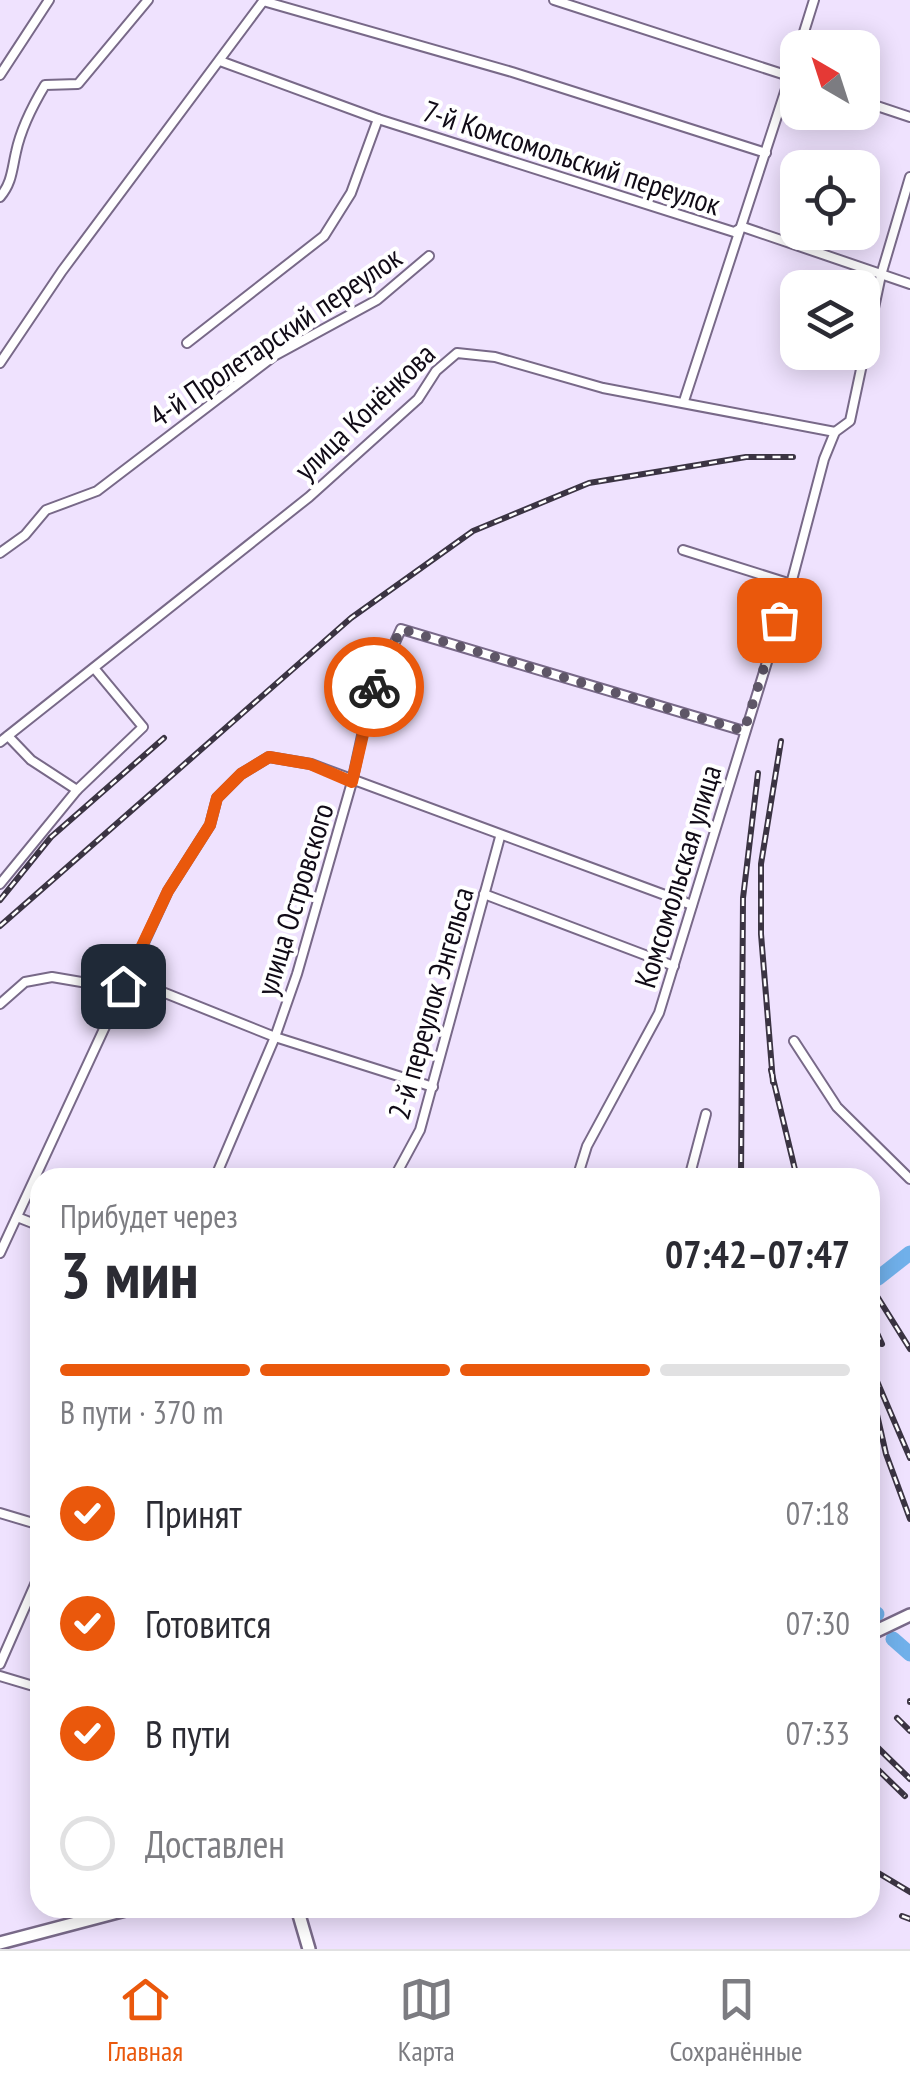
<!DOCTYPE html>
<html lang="ru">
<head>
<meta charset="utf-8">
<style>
  body { margin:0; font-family:"PT Sans Narrow",sans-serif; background:#f7f7f7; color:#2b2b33; height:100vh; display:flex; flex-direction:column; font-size:38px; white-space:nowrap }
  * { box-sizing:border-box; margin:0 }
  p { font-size:32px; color:#7c7c81 }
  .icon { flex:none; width:55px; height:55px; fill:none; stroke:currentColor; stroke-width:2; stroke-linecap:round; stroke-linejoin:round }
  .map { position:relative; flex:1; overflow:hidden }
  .side { position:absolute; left:30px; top:1168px; width:850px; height:750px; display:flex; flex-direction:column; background:#fff; border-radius:30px; box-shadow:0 5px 25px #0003 }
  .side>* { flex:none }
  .needle { width:65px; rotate:321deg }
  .tools { position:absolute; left:780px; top:30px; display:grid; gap:20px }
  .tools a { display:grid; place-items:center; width:100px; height:100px; border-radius:20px; background:#fff; box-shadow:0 5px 25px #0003; font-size:50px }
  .pin { position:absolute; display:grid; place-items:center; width:85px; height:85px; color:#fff; margin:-42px; border-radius:20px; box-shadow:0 5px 15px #0006 }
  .courier { position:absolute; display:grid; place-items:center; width:100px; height:100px; margin:-50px; border:8px solid #ea580c; border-radius:50%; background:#fff; color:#222; box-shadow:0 2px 12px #0007 }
  .head em { font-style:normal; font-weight:800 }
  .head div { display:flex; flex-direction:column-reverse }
  .head { display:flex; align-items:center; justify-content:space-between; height:170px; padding:0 30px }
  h1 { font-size:65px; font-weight:800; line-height:75px }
  .bar { display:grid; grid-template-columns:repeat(4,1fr); gap:15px 10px; align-content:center; height:120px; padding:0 30px }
  .bar i { height:12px; border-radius:8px; background:#e1e1e2 }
  .bar .on { background:#ea580c }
  .bar p { grid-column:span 4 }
  ol { padding:0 30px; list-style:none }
  li { display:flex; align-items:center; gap:30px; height:110px }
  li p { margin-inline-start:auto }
  li .icon { padding:10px; border-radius:50%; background:#ea580c; color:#fff; stroke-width:4 }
  li:last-child { color:#7c7c81 }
  li i { width:55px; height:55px; border:5px solid #e1e1e2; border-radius:50% }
  .tabs { display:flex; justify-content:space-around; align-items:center; height:140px; border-top:2px solid #e1e1e2; background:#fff; font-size:28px; color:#7c7c81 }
  .tabs a { display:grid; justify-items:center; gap:5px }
  .tabs .on { color:#ea580c }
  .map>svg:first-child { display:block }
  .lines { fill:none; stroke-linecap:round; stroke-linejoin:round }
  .river { stroke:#70b0ea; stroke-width:15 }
  .street-casing { stroke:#786988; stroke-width:12 }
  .secondary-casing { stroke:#786988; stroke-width:16 }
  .street { stroke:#fff; stroke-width:8 }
  .secondary { stroke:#fff; stroke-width:11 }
  .rail-casing { stroke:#3b3443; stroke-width:6 }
  .rail { stroke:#fff; stroke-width:2.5; stroke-dasharray:8; stroke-linecap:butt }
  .done { stroke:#5e5667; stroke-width:10; stroke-dasharray:0 18 }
  .route { stroke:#ea580c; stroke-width:12 }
  .labels { text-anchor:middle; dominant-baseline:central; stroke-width:8; stroke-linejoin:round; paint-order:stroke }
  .street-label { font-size:30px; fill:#100a16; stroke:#fff }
</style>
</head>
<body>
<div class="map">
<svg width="910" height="1949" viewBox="0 0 910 1949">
  <rect width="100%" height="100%" fill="#efe2fe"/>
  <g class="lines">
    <g class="river">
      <path d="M878 1278 910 1253"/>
      <path d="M870 1613 877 1614"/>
      <path d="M893 1639 910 1654"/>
    </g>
    <defs>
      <g id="street">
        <path d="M554 0 798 79"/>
        <path d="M263 1 512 72 766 153"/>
        <path d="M799 48 814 0"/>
        <path d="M220 61 378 119 734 232 743 227 910 284"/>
        <path d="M0 75 49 0"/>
        <path d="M862 101 910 117"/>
        <path d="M0 197C12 183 12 169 16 152 21 128 33 105 45 85L78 84 148 0"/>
        <path d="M187 343 324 236 351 193 378 119"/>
        <path d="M0 363 62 271 264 0"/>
        <path d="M684 401 798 52"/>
        <path d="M683 550 791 584"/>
        <path d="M0 553 25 535 46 510 97 491 274 356 377 300 429 256"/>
        <path d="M8 736 31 760 77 790 143 727 94 668"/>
        <path d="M0 742 309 497 418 399 436 371 457 353 495 357 603 388 835 432"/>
        <path d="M0 884 77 790"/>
        <path d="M484 894 674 966"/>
        <path d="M0 1004 25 982 52 977 99 985H145L275 1037 433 1087"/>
        <path d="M794 1041 837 1107 910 1179"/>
        <path d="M215 1178 275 1037 297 974 352 782 370 698 401 629 744 731"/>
        <path d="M394 1178 420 1130 500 837"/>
        <path d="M577 1178 587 1146 659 1013 791 584 824 459 835 432 850 421 881 275 910 177"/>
        <path d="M689 1178 706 1114"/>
        <path d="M17 1217 40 1226"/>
        <path d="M0 1253 168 891 210 825 217 798 241 774 269 757 311 764 692 905"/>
        <path d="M0 1513 40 1525"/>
        <path d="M0 1664 40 1573"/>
        <path d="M0 1676 40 1688"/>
      </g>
      <g id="secondary">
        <path d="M870 1634 910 1615"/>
        <path d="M297 1908 309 1949"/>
        <path d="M0 1943 133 1908"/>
      </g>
    </defs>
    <use href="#street" class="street-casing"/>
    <use href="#secondary" class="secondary-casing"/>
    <use href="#street" class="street"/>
    <use href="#secondary" class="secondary"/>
    <defs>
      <g id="rail">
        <path d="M0 900 51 837 164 738"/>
        <path d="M0 926 351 618 473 531 589 483 746 457H793"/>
        <path d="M771 1070 797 1178"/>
        <path d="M773 1082 761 934V864L781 741"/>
        <path d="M741 1178 743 898 758 773"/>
        <path d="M870 1285 910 1349"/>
        <path d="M870 1318 882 1344"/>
        <path d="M870 1365 910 1458"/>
        <path d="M870 1384 886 1454 910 1519"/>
        <path d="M910 1701V1702"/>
        <path d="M897 1718 910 1731"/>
        <path d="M873 1743 910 1779"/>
        <path d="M870 1762 905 1796"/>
        <path d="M870 1868 910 1892"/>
        <path d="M902 1916 910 1919"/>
      </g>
    </defs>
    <use href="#rail" class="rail-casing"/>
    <use href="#rail" class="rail"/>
  </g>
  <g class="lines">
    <path class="done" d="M374 687 401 629 744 731 779 620"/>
    <path class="route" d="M123 986 168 891 210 825 217 798 241 774 269 757 310 764 352 782 374 687"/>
  </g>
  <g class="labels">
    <g class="street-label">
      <text transform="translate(572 157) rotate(18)">7-й Комсомольский переулок</text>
      <text transform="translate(275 336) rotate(-34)">4-й Пролетарский переулок</text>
      <text transform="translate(364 411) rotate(-44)">улица Конёнкова</text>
      <text transform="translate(677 876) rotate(-73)">Комсомольская улица</text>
      <text transform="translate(294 899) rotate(-73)">улица Островского</text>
      <text transform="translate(430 1003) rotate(-74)">2-й переулок Энгельса</text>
    </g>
  </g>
</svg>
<div class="tools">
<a><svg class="needle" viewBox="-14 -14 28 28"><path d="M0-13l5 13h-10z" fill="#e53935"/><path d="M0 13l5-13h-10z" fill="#7c7c81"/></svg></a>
<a><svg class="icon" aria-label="locate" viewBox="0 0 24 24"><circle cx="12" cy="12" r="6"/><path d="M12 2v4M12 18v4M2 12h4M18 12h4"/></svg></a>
<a><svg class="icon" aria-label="layers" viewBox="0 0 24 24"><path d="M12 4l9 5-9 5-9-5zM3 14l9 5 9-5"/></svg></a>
</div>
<div class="pin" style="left:779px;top:620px;background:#ea580c"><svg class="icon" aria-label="bag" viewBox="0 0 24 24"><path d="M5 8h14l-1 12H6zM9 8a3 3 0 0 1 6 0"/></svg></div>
<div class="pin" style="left:123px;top:986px;background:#1f2937"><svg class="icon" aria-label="home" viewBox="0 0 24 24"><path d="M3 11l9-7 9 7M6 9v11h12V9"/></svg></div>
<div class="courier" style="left:374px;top:687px"><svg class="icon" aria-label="bike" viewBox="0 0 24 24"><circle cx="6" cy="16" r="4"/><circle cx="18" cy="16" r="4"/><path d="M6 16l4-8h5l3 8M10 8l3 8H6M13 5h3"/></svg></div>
<section class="side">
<div class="head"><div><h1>3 мин</h1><p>Прибудет через</p></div><em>07:42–07:47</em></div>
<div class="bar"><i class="on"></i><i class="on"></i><i class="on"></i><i></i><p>В пути · 370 m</p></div>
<ol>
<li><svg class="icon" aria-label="check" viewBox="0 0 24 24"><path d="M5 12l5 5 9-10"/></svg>Принят<p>07:18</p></li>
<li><svg class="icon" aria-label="check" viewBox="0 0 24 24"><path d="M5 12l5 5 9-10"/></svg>Готовится<p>07:30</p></li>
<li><svg class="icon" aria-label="check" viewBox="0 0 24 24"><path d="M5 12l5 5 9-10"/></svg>В пути<p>07:33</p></li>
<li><i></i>Доставлен</li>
</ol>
</section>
</div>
<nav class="tabs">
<a class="on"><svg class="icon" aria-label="home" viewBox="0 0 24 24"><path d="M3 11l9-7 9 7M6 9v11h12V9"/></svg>Главная</a>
<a><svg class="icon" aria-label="map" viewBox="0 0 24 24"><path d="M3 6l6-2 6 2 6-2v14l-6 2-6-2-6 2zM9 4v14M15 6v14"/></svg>Карта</a>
<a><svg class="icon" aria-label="saved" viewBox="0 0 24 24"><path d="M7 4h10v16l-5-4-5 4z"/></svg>Сохранённые</a>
</nav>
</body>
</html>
